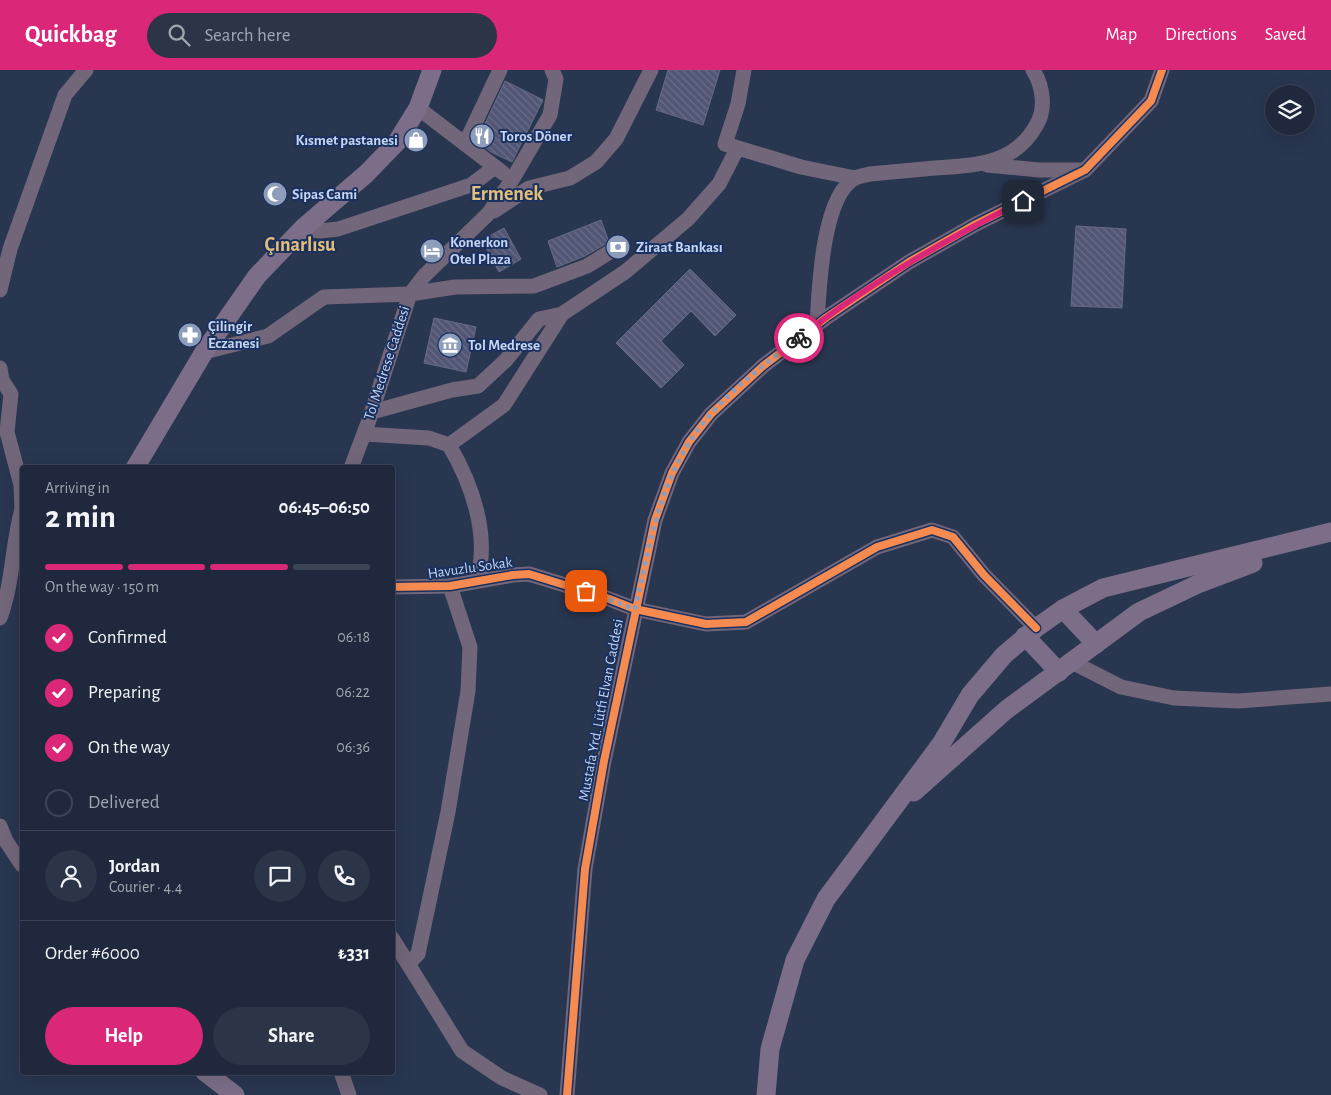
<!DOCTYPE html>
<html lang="en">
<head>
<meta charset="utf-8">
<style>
  body { margin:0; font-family:"Alegreya Sans",sans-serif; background:#2c3447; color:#f1f3f6; height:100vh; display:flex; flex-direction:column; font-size:19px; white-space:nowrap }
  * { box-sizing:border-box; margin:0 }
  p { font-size:16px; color:#a1a6af }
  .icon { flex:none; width:28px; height:28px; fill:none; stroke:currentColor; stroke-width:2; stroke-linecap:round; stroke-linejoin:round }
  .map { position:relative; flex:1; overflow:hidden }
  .panel { position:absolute; left:20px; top:395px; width:375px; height:610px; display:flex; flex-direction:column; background:#1f283c; border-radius:5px; box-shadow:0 5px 20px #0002,0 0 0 1px #3c4456 }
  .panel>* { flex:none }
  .controls { position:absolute; left:1265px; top:15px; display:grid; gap:10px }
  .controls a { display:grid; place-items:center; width:50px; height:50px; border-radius:50%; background:#1f283c; box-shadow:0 5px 20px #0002,0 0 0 1px #3c4456; font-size:25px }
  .pin { position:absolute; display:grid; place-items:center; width:42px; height:42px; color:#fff; margin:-21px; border-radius:10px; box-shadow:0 2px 8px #0006 }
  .courier { position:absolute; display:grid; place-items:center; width:50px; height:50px; margin:-25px; border:4px solid #db2777; border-radius:50%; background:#fff; color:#222; box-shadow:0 1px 6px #0007 }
  .overview em { font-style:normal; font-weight:700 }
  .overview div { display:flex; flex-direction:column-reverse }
  .overview { display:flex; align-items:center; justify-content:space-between; height:85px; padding:0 25px }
  h1 { font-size:32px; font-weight:700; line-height:38px }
  .bar { display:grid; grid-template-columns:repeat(4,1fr); gap:8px 5px; align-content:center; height:60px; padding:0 25px }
  .bar i { height:6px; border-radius:4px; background:#3c4456 }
  .bar .selected { background:#db2777 }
  .bar p { grid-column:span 4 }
  .line { display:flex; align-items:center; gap:12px; padding:0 25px; border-top:1px solid #3c4456 }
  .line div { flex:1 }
  .round { display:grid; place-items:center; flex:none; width:52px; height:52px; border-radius:26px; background:#2c3447 }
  ol { padding:0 25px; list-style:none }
  li { display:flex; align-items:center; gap:15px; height:55px }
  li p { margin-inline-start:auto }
  li .icon { padding:5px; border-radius:50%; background:#db2777; color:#fff; stroke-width:4 }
  li:last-child { color:#a1a6af }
  li i { width:28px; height:28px; border:2px solid #3c4456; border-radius:50% }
  .action { display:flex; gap:10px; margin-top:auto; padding:10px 25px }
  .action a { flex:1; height:58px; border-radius:30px; background:#db2777; color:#fff; font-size:20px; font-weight:700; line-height:58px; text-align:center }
  .action a+a { background:#2c3447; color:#f1f3f6 }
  header { display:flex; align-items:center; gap:30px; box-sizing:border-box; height:70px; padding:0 25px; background:#db2777; color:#fff }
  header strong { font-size:24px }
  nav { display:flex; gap:28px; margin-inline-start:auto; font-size:18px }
  .search { width:350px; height:45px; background:#2c3447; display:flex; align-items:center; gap:12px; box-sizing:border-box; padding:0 18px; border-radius:28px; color:#a1a6af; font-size:19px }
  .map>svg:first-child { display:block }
  .building { fill:url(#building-back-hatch); stroke:#656b82 }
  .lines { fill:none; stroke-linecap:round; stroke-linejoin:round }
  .minor { stroke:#72667a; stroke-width:15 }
  .major { stroke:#7c6e89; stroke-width:19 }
  .cycleway-casing { stroke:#1a315f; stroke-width:11 }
  .cycleway { stroke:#f68b52; stroke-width:8 }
  .done { stroke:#8e9db9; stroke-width:5; stroke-dasharray:0 9 }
  .route { stroke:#db2777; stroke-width:6 }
  .labels { text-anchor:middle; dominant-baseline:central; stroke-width:4; stroke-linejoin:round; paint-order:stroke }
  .poi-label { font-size:15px; font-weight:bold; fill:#c5d5f2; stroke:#1a315f; text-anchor:start }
  .street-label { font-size:15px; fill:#c5d5f2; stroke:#1a315f }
  .district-label { font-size:20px; font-weight:bold; fill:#e5bf77; stroke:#1a315f }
</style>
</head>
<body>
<header>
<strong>Quickbag</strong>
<div class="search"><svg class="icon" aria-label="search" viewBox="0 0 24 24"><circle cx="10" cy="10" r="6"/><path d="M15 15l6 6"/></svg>Search here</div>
<nav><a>Map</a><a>Directions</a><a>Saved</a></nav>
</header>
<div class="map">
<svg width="1331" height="1025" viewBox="0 0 1331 1025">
  <defs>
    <pattern id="building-back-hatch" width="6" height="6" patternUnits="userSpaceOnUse" patternTransform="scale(1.25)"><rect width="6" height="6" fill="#525675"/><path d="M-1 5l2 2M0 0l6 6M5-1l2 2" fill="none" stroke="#696d89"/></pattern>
  </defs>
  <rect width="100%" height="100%" fill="#293650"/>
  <g class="building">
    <path d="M668 0H720L703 55 656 40Z"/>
    <path d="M505 11 543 30 512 92 491 82 477 71Z"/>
    <path d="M601 150 609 172 585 186 557 197 548 171Z"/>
    <path d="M1076 156 1126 159 1122 238 1071 236Z"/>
    <path d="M504 158 521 189 499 202 482 170Z"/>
    <path d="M690 199 736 245 715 266 691 241 661 271 684 295 661 318 616 273Z"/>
    <path d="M434 248 476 257 466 302 424 293Z"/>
  </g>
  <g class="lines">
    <g class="minor">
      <path d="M744 0 738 34 725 74 801 97 855 108"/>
      <path d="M418 38 503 103"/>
      <path d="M465 74 500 0"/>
      <path d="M987 95 1039 100H1081"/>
      <path d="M494 141 529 118 570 108 596 92 616 69 651 0"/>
      <path d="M303 158 320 161 338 159 471 115 495 97"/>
      <path d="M0 220 10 179 65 25 86 0"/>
      <path d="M817 254C819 220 822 126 855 108 859 106 866 105 870 104 892 102 913 100 935 98 976 95 1015 95 1037 54 1046 38 1043 16 1033 0"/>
      <path d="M204 282 268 266 324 227 410 224 424 206 488 144 512 110 550 45 556 9 552 0"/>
      <path d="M0 298 2 310 11 324 7 362 21 415 22 439"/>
      <path d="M372 342 452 320 478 316 506 290 539 249 562 244 625 202 688 149 719 114 737 79"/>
      <path d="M364 364 429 368 449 375 504 335 562 244"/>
      <path d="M449 375C472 414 490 465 477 510"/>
      <path d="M351 398 368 353 410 224 455 217 534 216 587 196 618 177"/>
      <path d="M392 517 450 516 513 505 529 504 604 527 635 539 706 554 746 552 877 477 932 460 953 467 984 505 1036 558"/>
      <path d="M0 548C13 513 12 475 22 439"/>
      <path d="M1072 592 1121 617 1174 628 1238 631 1331 624"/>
      <path d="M0 756 6 771 22 795"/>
      <path d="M392 868 462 981 502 1008 540 1025"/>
      <path d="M408 894 418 884 448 742 468 621 470 577 450 516"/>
      <path d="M341 1002 349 1025"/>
      <path d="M567 1025 585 799 604 691 655 450 672 403 689 372 711 344 763 296 827 247 909 192 976 154 1085 100 1151 31 1162 0"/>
    </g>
    <g class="major">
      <path d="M135 398 204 282 257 206 303 158 366 104 397 72 418 38 432 0"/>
      <path d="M1063 539 1096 574"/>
      <path d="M1025 566 1059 602"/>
      <path d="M914 722 1006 640 1139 542 1200 513 1253 493"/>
      <path d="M205 1002 235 1025"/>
      <path d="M766 1025 770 979 795 890 826 829 941 674 970 625 1004 585 1036 558 1063 539 1103 518 1331 462"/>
    </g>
    <defs>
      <g id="cycleway">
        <path d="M392 517 450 516 513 505 529 504 604 527 635 539 706 554 746 552 877 477 932 460 953 467 984 505 1036 558"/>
        <path d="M567 1025 585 799 604 691 655 450 672 403 689 372 711 344 763 296 827 247 909 192 976 154 1085 100 1151 31 1162 0"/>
      </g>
    </defs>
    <use href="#cycleway" class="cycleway-casing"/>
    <use href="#cycleway" class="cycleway"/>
  </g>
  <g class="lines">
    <path class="done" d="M586 521 635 539C648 483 657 423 689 373 715 331 760 298 799 268"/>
    <path class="route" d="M799 268C868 214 944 170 1023 131"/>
  </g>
  <defs>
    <symbol id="restaurant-disc" viewBox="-11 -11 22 22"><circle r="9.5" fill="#8e9db9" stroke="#1a315f"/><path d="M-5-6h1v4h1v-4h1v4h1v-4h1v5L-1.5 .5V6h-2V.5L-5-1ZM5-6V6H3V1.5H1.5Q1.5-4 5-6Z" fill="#fff"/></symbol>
    <symbol id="shop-disc" viewBox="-11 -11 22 22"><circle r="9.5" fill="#8e9db9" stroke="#1a315f"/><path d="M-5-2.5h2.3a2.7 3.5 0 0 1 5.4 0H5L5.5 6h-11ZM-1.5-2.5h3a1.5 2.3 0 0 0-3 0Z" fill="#fff"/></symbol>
    <symbol id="mosque-disc" viewBox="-11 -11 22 22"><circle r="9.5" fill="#8e9db9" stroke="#1a315f"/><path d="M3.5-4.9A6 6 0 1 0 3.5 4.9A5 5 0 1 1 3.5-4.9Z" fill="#fff"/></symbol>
    <symbol id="bank-disc" viewBox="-11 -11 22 22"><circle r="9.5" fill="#8e9db9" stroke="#1a315f"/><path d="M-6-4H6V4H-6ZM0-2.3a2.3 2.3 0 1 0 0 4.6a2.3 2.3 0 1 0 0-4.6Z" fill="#fff"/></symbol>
    <symbol id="hotel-disc" viewBox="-11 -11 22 22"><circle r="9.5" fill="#8e9db9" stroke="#1a315f"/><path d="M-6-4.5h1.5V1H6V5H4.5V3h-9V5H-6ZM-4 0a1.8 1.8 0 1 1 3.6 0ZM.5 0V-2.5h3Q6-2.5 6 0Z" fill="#fff"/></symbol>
    <symbol id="pharmacy-disc" viewBox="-11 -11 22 22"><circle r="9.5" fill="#8e9db9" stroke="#1a315f"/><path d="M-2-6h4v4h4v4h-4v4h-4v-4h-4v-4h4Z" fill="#fff"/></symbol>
    <symbol id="museum-disc" viewBox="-11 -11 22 22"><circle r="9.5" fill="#8e9db9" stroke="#1a315f"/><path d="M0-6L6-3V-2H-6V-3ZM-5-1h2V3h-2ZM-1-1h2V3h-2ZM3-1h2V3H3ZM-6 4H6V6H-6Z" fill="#fff"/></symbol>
  </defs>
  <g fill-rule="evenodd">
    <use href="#restaurant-disc" x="468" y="52" width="28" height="28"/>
    <use href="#shop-disc" x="402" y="56" width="28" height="28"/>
    <use href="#mosque-disc" x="261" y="110" width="28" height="28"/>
    <use href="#bank-disc" x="604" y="163" width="28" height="28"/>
    <use href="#hotel-disc" x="418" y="167" width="28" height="28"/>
    <use href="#pharmacy-disc" x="176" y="251" width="28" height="28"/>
    <use href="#museum-disc" x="436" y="261" width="28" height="28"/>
  </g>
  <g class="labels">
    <g class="poi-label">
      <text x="500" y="66">Toros Döner</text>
      <text x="398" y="70" text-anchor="end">Kısmet pastanesi</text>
      <text x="292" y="124">Sipas Cami</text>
      <text x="450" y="172">Konerkon<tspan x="450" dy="17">Otel Plaza</tspan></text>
      <text x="636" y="177">Ziraat Bankası</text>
      <text x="208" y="256">Çilingir<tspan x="208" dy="17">Eczanesi</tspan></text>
      <text x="468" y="275">Tol Medrese</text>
    </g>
    <g class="street-label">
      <text transform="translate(387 293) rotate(-72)">Tol Medrese Caddesi</text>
      <text transform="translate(470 498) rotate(-8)">Havuzlu Sokak</text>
      <text transform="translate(601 640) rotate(-79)">Mustafa Yrd. Lütfi Elvan Caddesi</text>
    </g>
    <g class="district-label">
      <text x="507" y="124">Ermenek</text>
      <text x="300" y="175">Çınarlısu</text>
    </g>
  </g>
</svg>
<div class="controls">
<a><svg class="icon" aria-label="layers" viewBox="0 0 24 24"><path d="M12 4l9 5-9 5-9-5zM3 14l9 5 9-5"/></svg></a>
</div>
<div class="pin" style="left:586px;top:521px;background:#ea580c"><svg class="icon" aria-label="bag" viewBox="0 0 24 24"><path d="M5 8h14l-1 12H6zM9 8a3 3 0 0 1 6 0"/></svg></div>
<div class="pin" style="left:1023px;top:131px;background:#1f2937"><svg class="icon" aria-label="home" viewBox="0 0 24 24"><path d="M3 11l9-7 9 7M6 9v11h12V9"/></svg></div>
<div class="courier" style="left:799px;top:268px"><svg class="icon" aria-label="bike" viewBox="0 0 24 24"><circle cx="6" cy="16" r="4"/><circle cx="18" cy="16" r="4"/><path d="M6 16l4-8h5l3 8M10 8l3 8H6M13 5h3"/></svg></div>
<section class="panel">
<div class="overview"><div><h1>2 min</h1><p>Arriving in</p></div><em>06:45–06:50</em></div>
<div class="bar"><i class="selected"></i><i class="selected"></i><i class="selected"></i><i></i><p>On the way · 150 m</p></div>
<ol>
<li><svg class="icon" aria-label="check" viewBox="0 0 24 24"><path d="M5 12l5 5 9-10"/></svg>Confirmed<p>06:18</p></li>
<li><svg class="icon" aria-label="check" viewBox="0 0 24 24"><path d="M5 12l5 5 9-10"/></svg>Preparing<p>06:22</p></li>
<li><svg class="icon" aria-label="check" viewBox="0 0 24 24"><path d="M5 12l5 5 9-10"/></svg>On the way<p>06:36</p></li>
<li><i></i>Delivered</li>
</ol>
<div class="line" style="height:90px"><a class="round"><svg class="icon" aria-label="person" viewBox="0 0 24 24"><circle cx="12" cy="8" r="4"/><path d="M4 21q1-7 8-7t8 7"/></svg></a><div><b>Jordan</b><p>Courier · 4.4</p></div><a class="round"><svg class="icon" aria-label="chat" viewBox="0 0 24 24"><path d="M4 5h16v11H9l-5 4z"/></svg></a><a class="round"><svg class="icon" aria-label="phone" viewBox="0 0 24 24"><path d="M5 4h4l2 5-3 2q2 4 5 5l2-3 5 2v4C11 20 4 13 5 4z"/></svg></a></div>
<div class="line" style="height:65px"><div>Order #6000</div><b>₺331</b></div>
<div class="action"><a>Help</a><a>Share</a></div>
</section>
</div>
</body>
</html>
